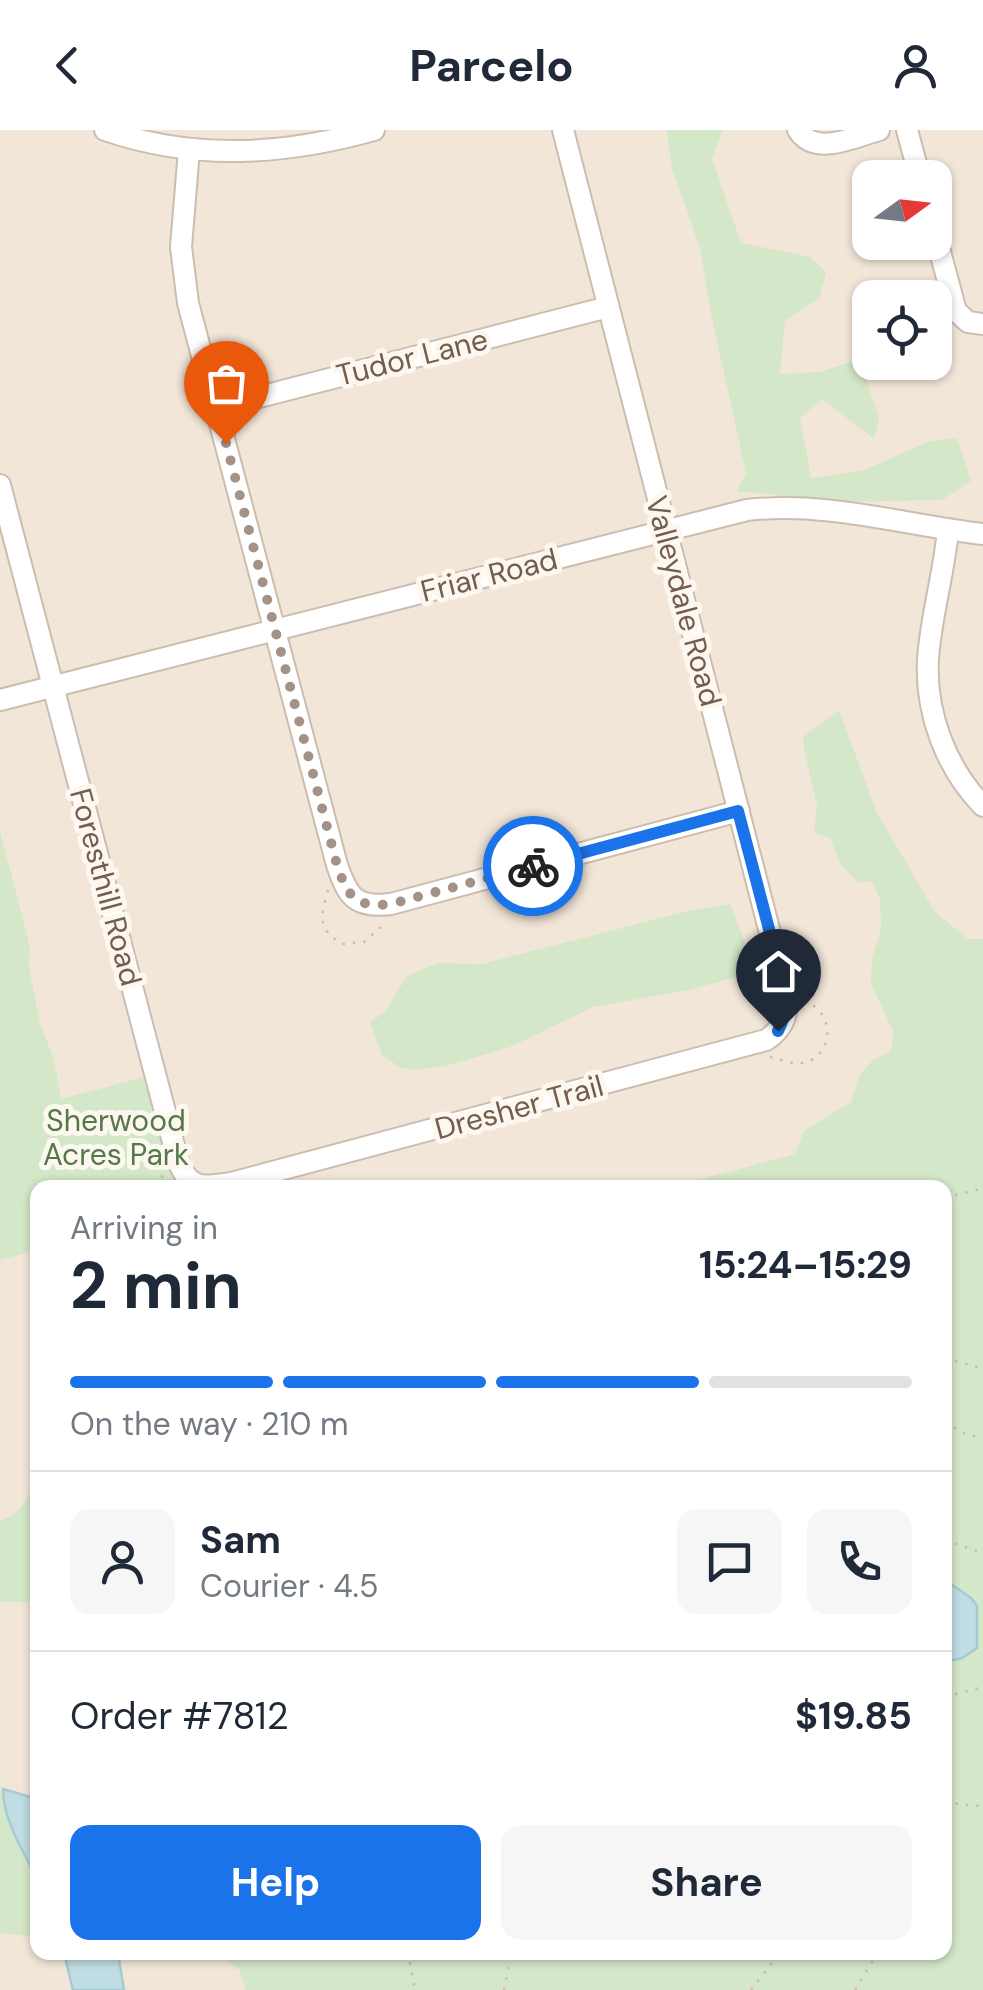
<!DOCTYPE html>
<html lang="en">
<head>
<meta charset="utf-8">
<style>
  body { margin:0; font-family:"DM Sans",sans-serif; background:#f6f6f7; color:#1f2937; height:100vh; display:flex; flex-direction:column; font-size:38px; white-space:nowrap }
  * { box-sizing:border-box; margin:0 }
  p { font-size:32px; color:#747a83 }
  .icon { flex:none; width:55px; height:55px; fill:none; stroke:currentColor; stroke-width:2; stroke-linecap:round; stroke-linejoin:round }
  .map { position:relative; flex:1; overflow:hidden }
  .drawer { position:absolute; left:30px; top:1050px; width:922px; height:780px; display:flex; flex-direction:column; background:#fff; border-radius:20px; box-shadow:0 2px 8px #0004 }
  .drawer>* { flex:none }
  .needle { width:65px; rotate:75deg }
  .controls { position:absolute; left:852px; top:30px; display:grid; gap:20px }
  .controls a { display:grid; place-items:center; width:100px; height:100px; border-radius:20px; background:#fff; box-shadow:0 2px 8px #0004; font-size:50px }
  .pin { position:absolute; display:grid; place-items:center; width:85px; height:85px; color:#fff; margin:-102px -42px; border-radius:50% 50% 50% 0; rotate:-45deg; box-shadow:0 0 10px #0007 }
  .pin .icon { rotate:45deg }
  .courier { position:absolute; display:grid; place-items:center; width:100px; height:100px; margin:-50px; border:8px solid #1a73e8; border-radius:50%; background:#fff; color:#222; box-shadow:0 2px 12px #0007 }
  .headline em { font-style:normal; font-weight:700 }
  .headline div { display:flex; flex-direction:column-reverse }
  .headline { display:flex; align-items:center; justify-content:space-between; height:170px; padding:0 40px }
  h1 { font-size:65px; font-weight:700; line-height:75px }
  .bar { display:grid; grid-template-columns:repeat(4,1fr); gap:15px 10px; align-content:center; height:120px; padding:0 40px }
  .bar i { height:12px; border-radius:8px; background:#e0e1e3 }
  .bar .on { background:#1a73e8 }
  .bar p { grid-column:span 4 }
  .line { display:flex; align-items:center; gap:25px; padding:0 40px; border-top:2px solid #e0e1e3 }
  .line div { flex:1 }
  .round { display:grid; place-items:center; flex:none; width:105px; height:105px; border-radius:20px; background:#f6f6f7 }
  .primary-button { display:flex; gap:20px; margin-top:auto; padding:20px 40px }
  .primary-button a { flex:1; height:115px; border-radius:20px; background:#1a73e8; color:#fff; font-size:40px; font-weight:700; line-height:115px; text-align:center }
  .primary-button a+a { background:#f6f6f7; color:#1f2937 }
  header { display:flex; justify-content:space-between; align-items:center; height:130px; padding:0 40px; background:#fff; font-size:45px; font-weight:700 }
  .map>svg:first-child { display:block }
  .residential { fill:#f2e6d8; fill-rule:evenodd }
  .green { fill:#d4e7c8 }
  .water { fill:#bfdde3; stroke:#a6cbd4; stroke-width:2.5 }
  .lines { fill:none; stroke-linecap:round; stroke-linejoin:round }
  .minor-casing { stroke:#ccbdb0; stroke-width:24 }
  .path { stroke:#d3b9a6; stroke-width:2.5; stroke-dasharray:2.5 8; stroke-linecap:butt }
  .minor { stroke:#fff; stroke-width:20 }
  .done { stroke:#a39285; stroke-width:10; stroke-dasharray:0 18 }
  .route { stroke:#1a73e8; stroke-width:12 }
  .labels { text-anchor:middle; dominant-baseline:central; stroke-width:10; stroke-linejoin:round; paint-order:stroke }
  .street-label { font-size:30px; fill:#735d4f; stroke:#fdf8ef }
  .park-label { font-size:30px; fill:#547848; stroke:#fdf8ef }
</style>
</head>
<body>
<header><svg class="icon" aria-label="back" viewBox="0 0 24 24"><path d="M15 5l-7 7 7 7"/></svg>Parcelo<svg class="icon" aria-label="person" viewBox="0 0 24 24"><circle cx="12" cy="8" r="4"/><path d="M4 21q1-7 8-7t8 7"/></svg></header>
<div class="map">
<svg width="983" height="1860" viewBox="0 0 983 1860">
  <rect width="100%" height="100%" fill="#fbf4e9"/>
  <path class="residential" d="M0 0H983V974L671 1057 38 1058V1822L274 1823 284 1860H0ZM870 48H935V112H870ZM870 168H935V232H870Z"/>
  <g class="green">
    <path d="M667 0H723L712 28 741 113 811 127 826 143 819 168 785 191 780 244 819 242 870 226V232L877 233 865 247 879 287 874 309 822 269 800 288 811 348 862 341 928 312 957 308 971 351 942 370 825 372 762 363 736 362 746 343 711 184 700 118 672 38Z"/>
    <path d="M839 580 876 681 935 782 968 809H983V1860H246L239 1839 213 1823 945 1822V1058L671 1057 795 1024 804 1001 851 972 859 946 873 930 891 921 894 903 871 854 872 828 881 800 880 768 871 751 858 753 840 733 830 708 814 703 817 676 803 614 804 606Z"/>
    <path d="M0 701 30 817 29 837 40 893 54 930 61 969 156 944 190 1058H38L37 1120 0 1130Z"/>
    <path d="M730 774 746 816 737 847 688 860 593 877 510 917 446 936 414 940 401 938 382 925 370 892 384 883 407 846 438 833 482 834 688 781Z"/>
    <path d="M37 1314V1472H0V1391C36 1377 33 1350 35 1316Z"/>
    <path d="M3 1659 4 1675 11 1693 37 1747V1807L0 1803V1660Z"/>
  </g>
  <g class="water">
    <path d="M945 1450 971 1468 977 1476V1518L962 1528 945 1532Z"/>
    <path d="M3 1659 37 1669V1747C23 1722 3 1689 3 1659Z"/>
    <path d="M64 1823H118L124 1860H73Z"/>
  </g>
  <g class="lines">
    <defs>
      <g id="minor">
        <path d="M105 0C195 31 284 25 374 0"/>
        <path d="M798 0C815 27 854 7 879 0"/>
        <path d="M907 0 920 48"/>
        <path d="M189 20 181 117 188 173 337 735C348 767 355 778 391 774L739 681"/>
        <path d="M935 103 956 181 968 192 983 194"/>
        <path d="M217 278 608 177"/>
        <path d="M0 355 178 1031C190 1061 204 1057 231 1053L766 910C783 899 789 885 786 865L563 0"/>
        <path d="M948 400C944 443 931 486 928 529 925 583 946 638 983 676"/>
        <path d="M0 570 747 380C828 371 904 395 983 404"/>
      </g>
    </defs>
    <use href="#minor" class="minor-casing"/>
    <g class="path">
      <path d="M328 760C321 785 316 798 342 814L364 812 387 792"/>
      <path d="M770 927C780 929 791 935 802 933 822 930 832 909 825 890 821 880 810 874 804 865"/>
      <path d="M159 1058 163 1043"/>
      <path d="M945 1068 983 1058"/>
      <path d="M945 1228 983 1239"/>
      <path d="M945 1292 969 1306H983"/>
      <path d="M945 1410 983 1423"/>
      <path d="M945 1567 983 1557"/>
      <path d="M945 1672 976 1676 983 1674"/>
      <path d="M408 1822 415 1860"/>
      <path d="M504 1860 512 1822"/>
      <path d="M751 1860 780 1822"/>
      <path d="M855 1860 878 1822"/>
    </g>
    <use href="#minor" class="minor"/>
  </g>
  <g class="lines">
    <path class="done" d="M226 313 337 735C348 767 355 778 391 774L533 736"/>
    <path class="route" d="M533 736 738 681 786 864 787 880 778 901"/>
  </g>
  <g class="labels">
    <g class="street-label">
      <text transform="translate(412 227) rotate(-14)">Tudor Lane</text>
      <text transform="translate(489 445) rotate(-14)">Friar Road</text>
      <text transform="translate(684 471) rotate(75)">Valleydale Road</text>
      <text transform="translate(106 757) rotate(75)">Foresthill Road</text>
      <text transform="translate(519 977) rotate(-15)">Dresher Trail</text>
    </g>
    <g class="park-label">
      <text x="116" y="990">Sherwood<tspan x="116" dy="34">Acres Park</tspan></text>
    </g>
  </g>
</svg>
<div class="controls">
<a><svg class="needle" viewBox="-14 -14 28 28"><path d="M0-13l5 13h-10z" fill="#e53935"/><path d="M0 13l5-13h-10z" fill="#747a83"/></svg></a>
<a><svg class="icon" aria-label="locate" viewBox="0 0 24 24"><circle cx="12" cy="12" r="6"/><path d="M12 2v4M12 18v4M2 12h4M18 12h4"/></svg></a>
</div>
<div class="pin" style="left:226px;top:313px;background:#ea580c"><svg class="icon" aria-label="bag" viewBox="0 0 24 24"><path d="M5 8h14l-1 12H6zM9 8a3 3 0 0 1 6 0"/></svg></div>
<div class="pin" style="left:778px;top:901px;background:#1f2937"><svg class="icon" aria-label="home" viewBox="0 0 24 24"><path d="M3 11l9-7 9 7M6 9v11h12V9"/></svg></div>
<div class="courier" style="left:533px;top:736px"><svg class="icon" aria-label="bike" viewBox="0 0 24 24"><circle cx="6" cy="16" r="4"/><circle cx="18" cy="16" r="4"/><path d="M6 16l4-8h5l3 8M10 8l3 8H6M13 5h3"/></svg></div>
<section class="drawer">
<div class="headline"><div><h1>2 min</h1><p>Arriving in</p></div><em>15:24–15:29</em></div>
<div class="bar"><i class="on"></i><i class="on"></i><i class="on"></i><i></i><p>On the way · 210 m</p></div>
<div class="line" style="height:180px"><a class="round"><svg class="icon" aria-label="person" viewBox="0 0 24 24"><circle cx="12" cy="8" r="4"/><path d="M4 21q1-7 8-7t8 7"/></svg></a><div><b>Sam</b><p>Courier · 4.5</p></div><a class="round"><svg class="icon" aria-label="chat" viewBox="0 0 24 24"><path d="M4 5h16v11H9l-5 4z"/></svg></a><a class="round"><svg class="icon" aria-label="phone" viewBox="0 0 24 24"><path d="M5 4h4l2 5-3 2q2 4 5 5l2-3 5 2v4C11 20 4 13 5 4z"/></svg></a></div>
<div class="line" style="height:130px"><div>Order #7812</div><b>$19.85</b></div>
<div class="primary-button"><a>Help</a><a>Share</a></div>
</section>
</div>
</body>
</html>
